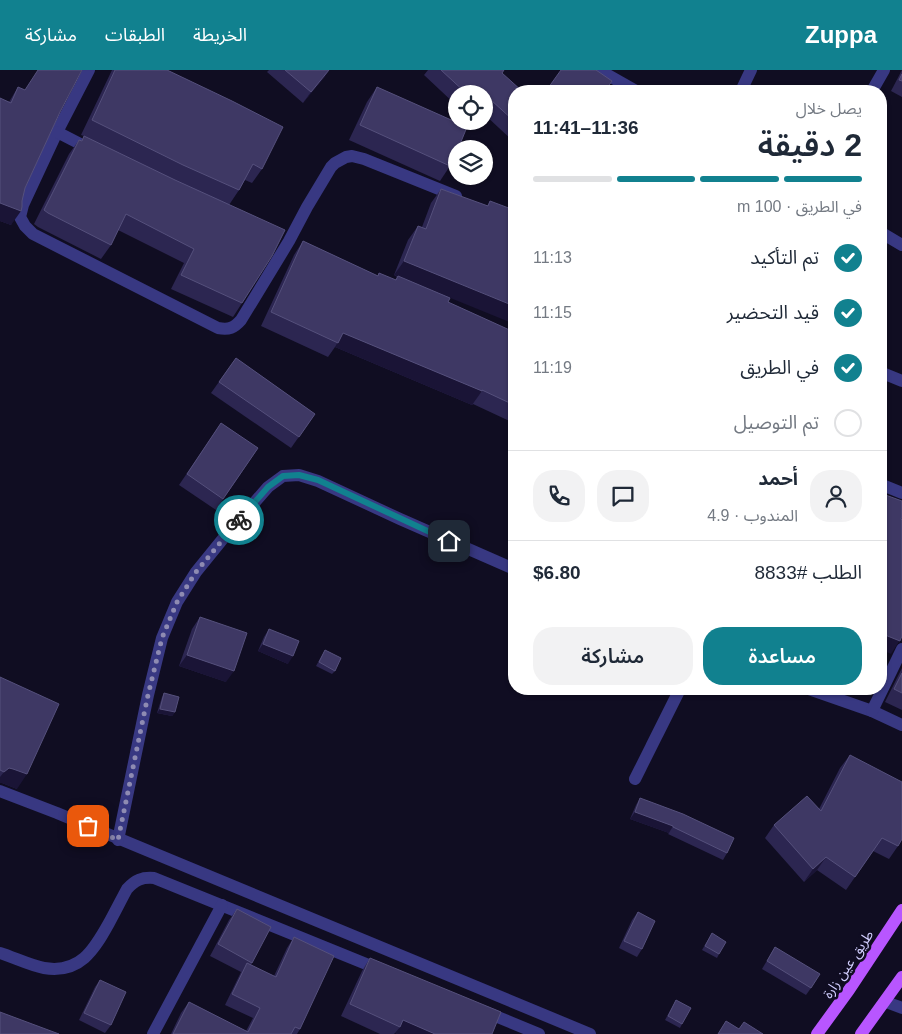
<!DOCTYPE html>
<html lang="ar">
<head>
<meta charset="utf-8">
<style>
  body { margin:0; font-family:Arial,"Noto Sans Arabic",sans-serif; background:#f2f2f3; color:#1f2937; direction:rtl; height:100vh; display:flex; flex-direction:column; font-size:19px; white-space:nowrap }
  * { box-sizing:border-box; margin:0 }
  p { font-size:16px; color:#747a83 }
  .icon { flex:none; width:28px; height:28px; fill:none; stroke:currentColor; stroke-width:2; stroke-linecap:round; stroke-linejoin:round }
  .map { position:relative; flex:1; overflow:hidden; direction:ltr }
  .panel { position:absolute; left:508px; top:15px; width:379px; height:610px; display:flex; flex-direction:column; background:#fff; border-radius:20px; box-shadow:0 1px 4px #0004; direction:rtl }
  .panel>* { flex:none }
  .controls { position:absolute; left:448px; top:15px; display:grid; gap:10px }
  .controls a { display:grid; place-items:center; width:45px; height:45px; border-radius:50%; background:#fff; box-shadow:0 1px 4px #0004; font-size:25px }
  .pin { position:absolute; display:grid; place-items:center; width:42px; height:42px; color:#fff; margin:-21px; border-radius:10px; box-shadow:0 2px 8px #0006 }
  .courier { position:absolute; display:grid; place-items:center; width:50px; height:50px; margin:-25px; border:4px solid #11818f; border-radius:50%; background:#fff; color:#222; box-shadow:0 1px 6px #0007 }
  .headline em { font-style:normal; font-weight:600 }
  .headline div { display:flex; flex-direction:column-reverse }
  .headline { display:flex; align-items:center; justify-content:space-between; height:85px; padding:0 25px }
  h1 { font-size:32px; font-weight:600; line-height:38px }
  .bar { display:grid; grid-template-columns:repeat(4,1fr); gap:8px 5px; align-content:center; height:60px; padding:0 25px }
  .bar i { height:6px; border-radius:4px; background:#e0e1e3 }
  .bar .current { background:#11818f }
  .bar p { grid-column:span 4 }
  .line { display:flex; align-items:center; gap:12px; padding:0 25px; border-top:1px solid #e0e1e3 }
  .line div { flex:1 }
  .round { display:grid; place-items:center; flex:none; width:52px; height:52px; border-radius:20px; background:#f2f2f3 }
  ol { padding:0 25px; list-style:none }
  li { display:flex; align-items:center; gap:15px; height:55px }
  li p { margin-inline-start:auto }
  li .icon { padding:5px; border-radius:50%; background:#11818f; color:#fff; stroke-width:4 }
  li:last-child { color:#747a83 }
  li i { width:28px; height:28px; border:2px solid #e0e1e3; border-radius:50% }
  .action { display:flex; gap:10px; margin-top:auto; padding:10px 25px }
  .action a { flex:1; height:58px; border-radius:20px; background:#11818f; color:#fff; font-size:20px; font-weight:600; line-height:58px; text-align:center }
  .action a+a { background:#f2f2f3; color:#1f2937 }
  header { display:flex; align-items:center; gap:30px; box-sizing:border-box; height:70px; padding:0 25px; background:#11818f; color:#fff }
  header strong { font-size:24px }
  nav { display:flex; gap:28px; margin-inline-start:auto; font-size:18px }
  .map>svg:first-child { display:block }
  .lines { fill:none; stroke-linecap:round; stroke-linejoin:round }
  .minor { stroke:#383882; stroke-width:12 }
  .major { stroke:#b856ff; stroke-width:12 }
  .wall { fill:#2c2651 }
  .shaded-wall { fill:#1a1436 }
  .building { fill:#3e3864; stroke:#55507c }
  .done { stroke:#8e8bb2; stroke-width:5; stroke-dasharray:0 9 }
  .route { stroke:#11818f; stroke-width:6 }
  .labels { text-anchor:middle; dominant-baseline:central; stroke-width:5; stroke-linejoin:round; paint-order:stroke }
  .street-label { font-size:14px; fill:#d2cfff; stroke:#100d22 }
</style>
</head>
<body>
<header>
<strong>Zuppa</strong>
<nav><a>الخريطة</a><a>الطبقات</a><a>مشاركة</a></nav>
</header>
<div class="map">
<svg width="902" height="964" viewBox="0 0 902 964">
  <rect width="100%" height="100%" fill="#100d22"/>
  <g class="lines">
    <g class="minor">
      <path d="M89 0 57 62 23 135 20 147 25 156 33 164 218 258C229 260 234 258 241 250L289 171 307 137 331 97 335 93 346 87 352 86 364 89 456 126"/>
      <path d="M599 0 636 21"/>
      <path d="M741 21 751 0"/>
      <path d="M872 21 884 0"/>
      <path d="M57 62 92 80"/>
      <path d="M880 162 902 175"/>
      <path d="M880 302 902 311"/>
      <path d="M880 414 902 423"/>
      <path d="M809 619 872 641 902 655"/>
      <path d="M872 641 902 579"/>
      <path d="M635 709 680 619"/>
      <path d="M0 721 57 743 590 964"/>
      <path d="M118 770 148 625 162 568 177 532 196 502 226 465 268 417 283 406 299 405 318 411 400 449 514 499"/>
      <path d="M0 883C13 887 32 896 44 898 80 904 94 880 109 853 115 842 121 830 127 819 135 810 142 807 154 808L381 900"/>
      <path d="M886 932 902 938"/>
      <path d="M483 941 539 964"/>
      <path d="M153 964 222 835"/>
    </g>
    <g class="major">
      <path d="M817 964 849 920 902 840"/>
      <path d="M861 964 902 907"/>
    </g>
  </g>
  <g class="wall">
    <path d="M112 0H167L262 99 252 113 245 110 239 120 229 135 242 233 233 247 171 219 184 193 118 160 111 175 101 189 38 157 34 154 69 84 79 70 81 71 84 66 81 65Z"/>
    <path d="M269 0H329L303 33 267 2Z"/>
    <path d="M428 0H504L502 3 514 21V72L484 44V24H456V35L424 5Z"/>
    <path d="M902 0V27L891 21Z"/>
    <path d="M18 17 60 42 25 118 11 155 0 151V28L9 32Z"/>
    <path d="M377 17 450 96 440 111 349 70 367 32Z"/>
    <path d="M441 119 487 136 490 131 448 232 514 262V353L473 334 472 335 335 277 328 287 261 256 294 185 303 171 378 206 379 203 395 210 397 207 394 205 408 170 418 156 422 157 431 133Z"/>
    <path d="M236 288 315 344 291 378 211 323Z"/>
    <path d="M221 353 258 378 216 440 179 415Z"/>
    <path d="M200 547 226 612 179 596 192 559Z"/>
    <path d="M269 559 288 594 258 581 264 567Z"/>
    <path d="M325 580 335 601 332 604 316 596Z"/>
    <path d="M902 598V640L885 632Z"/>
    <path d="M0 607 17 719 2 713H0Z"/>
    <path d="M164 623 175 642 172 646 157 643 162 627Z"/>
    <path d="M850 685 898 776 889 789 873 781 846 820 817 800 804 812 765 768 774 755 819 739 840 698Z"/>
    <path d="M640 728 727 783 723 790 668 764 669 763 630 749 636 735Z"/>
    <path d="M237 839 252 893 251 895 274 906 287 878 294 867 300 959 297 964H171L181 943 189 932 246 961 253 948 225 935 241 902 210 886 229 850Z"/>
    <path d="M638 842 642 879 637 887 619 878 632 850Z"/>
    <path d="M712 863 719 884 717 888 702 880Z"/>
    <path d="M775 877 811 918 806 925 762 899Z"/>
    <path d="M370 888 492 964H398L395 963 394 964H380L341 946 362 901Z"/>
    <path d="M100 910 111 955 105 963 79 950 95 917Z"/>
    <path d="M676 930 682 954 680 958 665 950Z"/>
  </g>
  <g class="shaded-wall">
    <path d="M329 0 325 7 303 33 311 22Z"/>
    <path d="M0 133 21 141 11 155 0 151Z"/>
    <path d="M404 191 514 236V254L394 205Z"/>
    <path d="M343 263 482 321 472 335 335 277Z"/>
    <path d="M880 563 902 565V567L891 584 880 579Z"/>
    <path d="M263 574 293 586 288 594 258 581Z"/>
    <path d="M187 585 234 601 226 612 179 596Z"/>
    <path d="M833 619H852L848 624Z"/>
    <path d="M160 639 175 642 172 646 157 643Z"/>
    <path d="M9 698 13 699 27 704 17 719 2 713H0V707L4 702Z"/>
    <path d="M635 742 673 756 669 763 630 749Z"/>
    <path d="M826 787 817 800 804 812 813 799Z"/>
    <path d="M403 950 435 964H398L395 963 400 957Z"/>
  </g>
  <g class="building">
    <path d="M38 0H82L60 42 25 118 22 131V137L21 141 0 133V28L11 33 18 17 25 20Z"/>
    <path d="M115 0H167L232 31 283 57 262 99 253 94 239 120 183 95 92 50Z"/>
    <path d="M285 0H329L311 22Z"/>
    <path d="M441 0H504L502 3 522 21H514V51L491 30 484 37V24H467Z"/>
    <path d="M561 0H596L612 11 605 21H546Z"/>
    <path d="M902 4V11L899 10Z"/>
    <path d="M377 17 467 57 458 79H456V82L450 96 360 55Z"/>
    <path d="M84 66 175 110 285 160 272 186 242 233 181 205 194 179 126 144 111 175 48 143 44 140 79 70 82 71Z"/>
    <path d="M441 119 488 136 490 131 514 140V236L404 191 418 156 426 159Z"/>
    <path d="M303 171 378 206 379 203 396 210 398 206 450 228 448 232 514 262V335L482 320V321L343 263 338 273 271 242Z"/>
    <path d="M236 288 315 344 299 367 219 312Z"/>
    <path d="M221 353 258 378 223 429 187 404Z"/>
    <path d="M880 423 902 431V447L901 449 902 450V566L900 571 880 563Z"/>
    <path d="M200 547 247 563 234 601 187 585Z"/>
    <path d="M269 559 299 571 293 586 263 574Z"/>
    <path d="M325 580 341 588 335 601 319 592Z"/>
    <path d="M902 603V623L894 619Z"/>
    <path d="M0 607 59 634 27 704 13 699 9 698 4 702 0 700Z"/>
    <path d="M164 623 179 627 175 642 160 639Z"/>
    <path d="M850 685 902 712V769L898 776 882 768 855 807 826 787 813 799 774 755 807 726 821 741Z"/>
    <path d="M640 728 683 744 734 768 727 783 673 757V756L635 742Z"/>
    <path d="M237 839 271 857 252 893 218 874Z"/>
    <path d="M638 842 655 851 642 879 624 871Z"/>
    <path d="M712 863 726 872 719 884 705 876Z"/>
    <path d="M294 867 334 886 300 959 295 957 291 964H173L189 932 248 962 260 938 232 924 247 893 276 907Z"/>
    <path d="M775 877 820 904 811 918 767 891Z"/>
    <path d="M370 888 501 942 492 964H435L403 950 400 957 350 934Z"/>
    <path d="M100 910 126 922 111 955 84 943Z"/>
    <path d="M676 930 691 938 682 954 668 946Z"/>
    <path d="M0 942 59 964H0Z"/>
    <path d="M726 951 739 959 744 952 763 964H718Z"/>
  </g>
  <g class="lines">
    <path class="done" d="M88 756 118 770 148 625 162 568 177 532 196 502 239 450"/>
    <path class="route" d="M239 450 268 417 283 406 299 405 318 410 449 471"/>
  </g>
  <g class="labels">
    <g class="street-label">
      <text transform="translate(848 894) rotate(-56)">طريق عين زارة</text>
    </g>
  </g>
</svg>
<div class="controls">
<a><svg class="icon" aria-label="locate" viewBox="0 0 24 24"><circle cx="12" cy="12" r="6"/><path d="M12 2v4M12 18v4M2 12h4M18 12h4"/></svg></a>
<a><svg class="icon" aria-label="layers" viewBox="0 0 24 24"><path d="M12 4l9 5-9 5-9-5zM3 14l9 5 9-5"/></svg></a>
</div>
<div class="pin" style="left:88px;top:756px;background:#ea580c"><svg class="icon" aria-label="bag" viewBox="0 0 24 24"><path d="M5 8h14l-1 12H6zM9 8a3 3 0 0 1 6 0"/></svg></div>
<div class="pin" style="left:449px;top:471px;background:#1f2937"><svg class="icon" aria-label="home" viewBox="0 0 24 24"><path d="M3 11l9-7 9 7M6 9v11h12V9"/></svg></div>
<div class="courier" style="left:239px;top:450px"><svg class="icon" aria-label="bike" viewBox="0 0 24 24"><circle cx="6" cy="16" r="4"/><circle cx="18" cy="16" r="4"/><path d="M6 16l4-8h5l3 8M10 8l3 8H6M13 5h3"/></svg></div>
<section class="panel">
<div class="headline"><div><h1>2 دقيقة</h1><p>يصل خلال</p></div><em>11:36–11:41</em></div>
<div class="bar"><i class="current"></i><i class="current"></i><i class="current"></i><i></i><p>في الطريق · 100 m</p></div>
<ol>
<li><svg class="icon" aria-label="check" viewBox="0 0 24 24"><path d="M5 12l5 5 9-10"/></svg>تم التأكيد<p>11:13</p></li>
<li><svg class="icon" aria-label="check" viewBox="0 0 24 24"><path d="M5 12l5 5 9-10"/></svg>قيد التحضير<p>11:15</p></li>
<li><svg class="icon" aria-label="check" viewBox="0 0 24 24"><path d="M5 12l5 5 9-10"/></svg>في الطريق<p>11:19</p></li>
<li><i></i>تم التوصيل</li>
</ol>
<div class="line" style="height:90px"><a class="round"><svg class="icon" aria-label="person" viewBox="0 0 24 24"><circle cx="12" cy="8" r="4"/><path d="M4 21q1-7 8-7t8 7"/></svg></a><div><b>أحمد</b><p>المندوب · 4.9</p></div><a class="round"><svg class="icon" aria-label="chat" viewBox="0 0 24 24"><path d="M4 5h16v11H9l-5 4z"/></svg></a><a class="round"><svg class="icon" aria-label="phone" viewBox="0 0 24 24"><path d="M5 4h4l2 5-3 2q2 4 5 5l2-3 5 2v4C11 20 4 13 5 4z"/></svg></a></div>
<div class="line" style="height:65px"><div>الطلب #8833</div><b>$6.80</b></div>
<div class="action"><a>مساعدة</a><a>مشاركة</a></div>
</section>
</div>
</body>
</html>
